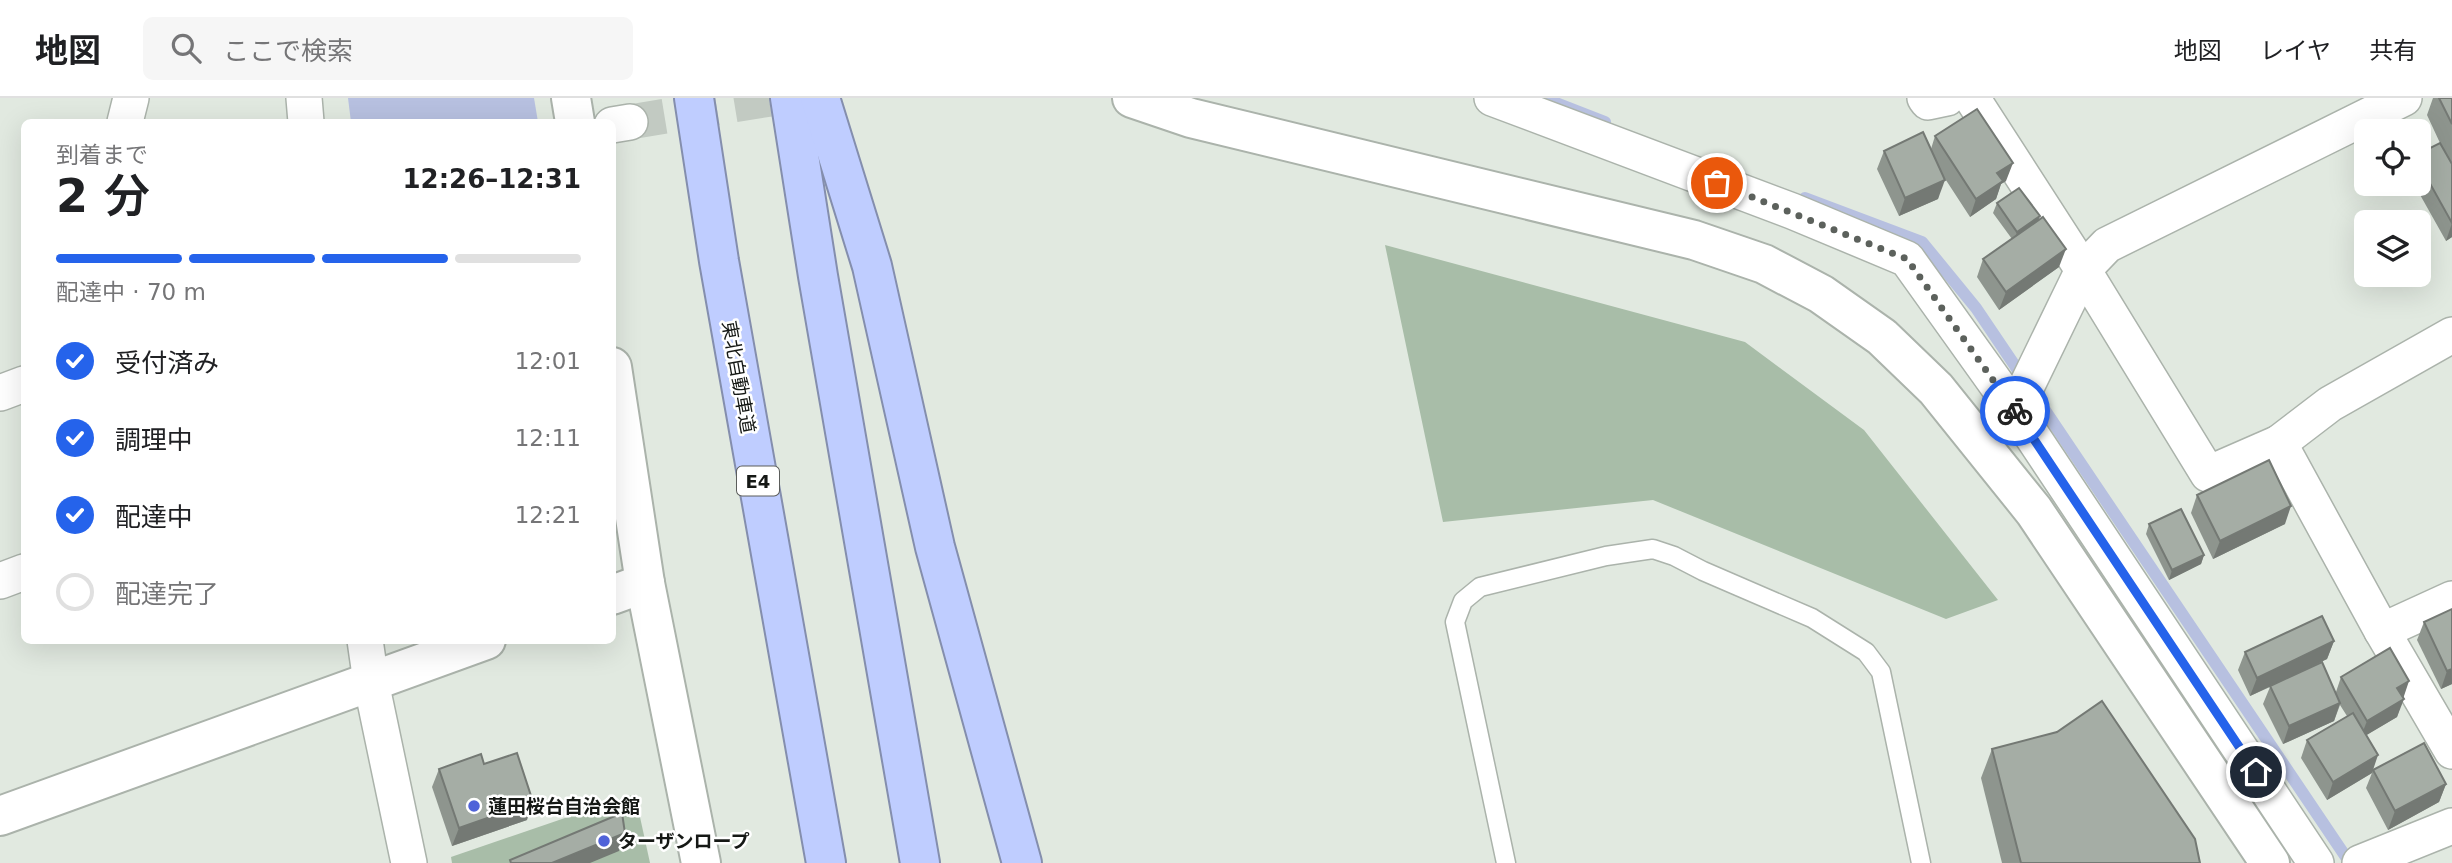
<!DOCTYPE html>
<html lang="ja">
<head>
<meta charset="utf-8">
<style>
  body { margin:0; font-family:"DejaVu Sans","Noto Sans JP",sans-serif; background:#f6f6f6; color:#202124; height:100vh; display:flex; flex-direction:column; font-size:26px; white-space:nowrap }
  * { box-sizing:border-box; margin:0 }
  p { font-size:23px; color:#757577 }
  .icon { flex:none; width:38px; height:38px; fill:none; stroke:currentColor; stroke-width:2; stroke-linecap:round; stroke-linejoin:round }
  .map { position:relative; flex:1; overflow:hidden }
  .side { position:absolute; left:21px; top:21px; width:595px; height:525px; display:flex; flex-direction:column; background:#fff; border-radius:10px; box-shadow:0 7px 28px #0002 }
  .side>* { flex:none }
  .tools { position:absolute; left:2354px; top:21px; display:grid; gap:14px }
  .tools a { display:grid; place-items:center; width:77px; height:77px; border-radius:10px; background:#fff; box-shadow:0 7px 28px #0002; font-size:35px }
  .pin { position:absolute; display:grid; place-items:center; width:60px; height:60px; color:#fff; margin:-30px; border:4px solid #fff; border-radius:50%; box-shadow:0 2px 7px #0007 }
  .courier { position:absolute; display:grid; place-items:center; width:70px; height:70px; margin:-35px; border:5px solid #2563eb; border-radius:50%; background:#fff; color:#222; box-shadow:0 2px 9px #0007 }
  .headline em { font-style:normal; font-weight:600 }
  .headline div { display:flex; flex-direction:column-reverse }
  .headline { display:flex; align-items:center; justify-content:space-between; height:119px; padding:0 35px }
  h1 { font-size:46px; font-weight:600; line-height:52px }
  .bar { display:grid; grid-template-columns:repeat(4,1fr); gap:10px 7px; align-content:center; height:84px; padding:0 35px }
  .bar i { height:9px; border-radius:5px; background:#e0e0e0 }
  .bar .selected { background:#2563eb }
  .bar p { grid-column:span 4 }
  ol { padding:0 35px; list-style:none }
  li { display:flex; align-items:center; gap:21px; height:77px }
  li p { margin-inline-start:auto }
  li .icon { padding:7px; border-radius:50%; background:#2563eb; color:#fff; stroke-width:4 }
  li:last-child { color:#757577 }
  li i { width:38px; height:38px; border:4px solid #e0e0e0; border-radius:50% }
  header { display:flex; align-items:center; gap:42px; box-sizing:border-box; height:98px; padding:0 35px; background:#fff; border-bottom:2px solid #e0e0e0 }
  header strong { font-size:33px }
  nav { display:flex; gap:38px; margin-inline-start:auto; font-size:24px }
  .search { width:490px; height:63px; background:#f6f6f6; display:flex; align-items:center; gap:18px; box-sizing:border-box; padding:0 24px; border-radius:10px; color:#757577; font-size:26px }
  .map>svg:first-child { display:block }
  .green { fill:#a8bda8 }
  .water { fill:#b7c0e0 }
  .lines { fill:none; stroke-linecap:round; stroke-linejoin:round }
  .stream { stroke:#b7c0e0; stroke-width:12 }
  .street-tunnel { stroke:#c2cac2; stroke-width:35; stroke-dasharray:35 18; stroke-linecap:butt }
  .lane-casing { stroke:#abb3ab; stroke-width:21 }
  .street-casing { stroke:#abb3ab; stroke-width:38 }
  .secondary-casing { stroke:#abb3ab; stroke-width:42 }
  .highway-casing { stroke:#848ead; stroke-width:42 }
  .lane { stroke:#fff; stroke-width:18 }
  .street { stroke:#fff; stroke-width:35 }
  .secondary { stroke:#fff; stroke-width:38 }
  .highway { stroke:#bfcdff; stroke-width:38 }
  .wall { fill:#8e958e }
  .shaded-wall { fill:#747974 }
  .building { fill:#a5ada5; stroke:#747974; stroke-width:2 }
  .done { stroke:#5c615c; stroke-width:7; stroke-dasharray:0 12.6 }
  .route { stroke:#2563eb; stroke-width:9 }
  .poi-dot { fill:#5063d9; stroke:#fff; stroke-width:2.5 }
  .labels { text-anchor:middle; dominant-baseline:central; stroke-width:5; stroke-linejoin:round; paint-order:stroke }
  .shield { fill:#fff; stroke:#5b5d5b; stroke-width:2 }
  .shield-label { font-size:18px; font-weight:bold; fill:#151815 }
  .street-label { font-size:19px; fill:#151815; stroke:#fff }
  .poi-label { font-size:19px; font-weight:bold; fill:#151815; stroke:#fff; text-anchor:start }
</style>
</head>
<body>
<header>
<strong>地図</strong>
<div class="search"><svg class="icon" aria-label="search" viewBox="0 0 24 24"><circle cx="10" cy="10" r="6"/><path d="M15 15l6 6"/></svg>ここで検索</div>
<nav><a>地図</a><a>レイヤ</a><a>共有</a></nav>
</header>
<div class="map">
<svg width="2452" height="765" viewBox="0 0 2452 765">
  <rect width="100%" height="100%" fill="#e1e9e0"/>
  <g class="green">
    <path d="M1385 147 1745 244 1864 332 1998 502 1946 521 1653 402 1443 424Z"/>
    <path d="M635 696 650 765H452L451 759Z"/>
  </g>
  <path class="water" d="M348 0H534L538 24H351Z"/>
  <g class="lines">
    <g class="stream">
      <path d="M1543 0 1605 24"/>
      <path d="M1805 100 1922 144 1976 210 2350 765"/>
    </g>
    <path class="street-tunnel" d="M630 24 776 0"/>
    <defs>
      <path id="lane" d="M1506 765 1455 524 1463 503 1480 489 1606 458 1653 451 1674 458 1703 473 1812 520 1866 554 1881 574 1921 765"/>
      <g id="street">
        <path d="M304 0 306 24"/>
        <path d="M1492 0 1792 113 1907 161 2015 312 2316 765"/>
        <path d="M1925 0 1928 4 1947 0"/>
        <path d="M1972 0 2083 172 2208 376 2279 345 2382 533 2452 653"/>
        <path d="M125 24 131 0"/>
        <path d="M612 27 630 24"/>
        <path d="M0 295 24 286"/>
        <path d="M2015 312 2083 172 2107 147 2404 0"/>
        <path d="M2279 345 2330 306 2452 237"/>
        <path d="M0 483 24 474"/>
        <path d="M2382 533 2452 501"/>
        <path d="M365 542 371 584 409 765"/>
        <path d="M2360 765 2452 728"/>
      </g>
      <g id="secondary">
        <path d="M571 0 575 24"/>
        <path d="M1132 0 1191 20 1694 142 1764 166 1821 196 1882 239 1936 291 2034 413 2270 765"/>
        <path d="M612 269 645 485 701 765"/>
        <path d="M612 497 645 485"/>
        <path d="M0 718 486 542"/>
      </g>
      <g id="highway">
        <path d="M694 0 719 163 826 765"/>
        <path d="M790 0 818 178 920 765"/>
        <path d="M820 0 872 168 935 449 1022 765"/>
      </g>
    </defs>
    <use href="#lane" class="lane-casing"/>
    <use href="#street" class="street-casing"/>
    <use href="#secondary" class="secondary-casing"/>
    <use href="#highway" class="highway-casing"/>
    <use href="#lane" class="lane"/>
    <use href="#street" class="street"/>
    <use href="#secondary" class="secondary"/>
    <use href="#highway" class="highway"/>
  </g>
  <g class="wall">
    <path d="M2433 0H2452V139L2446 143 2414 86H2418V56L2440 45 2427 17Z"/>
    <path d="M1935 38 2006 83 2001 86 1996 101 1970 119 1942 76 1938 101 1899 118 1877 71 1884 53 1931 51Z"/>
    <path d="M1997 105 2038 123 2059 169 1999 212 1977 179 1983 161 2012 141 1993 115Z"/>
    <path d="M2197 397 2285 426 2213 461 2191 415Z"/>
    <path d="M2149 426 2204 457 2201 466 2169 482 2146 436Z"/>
    <path d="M2452 511V586L2441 591 2417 542 2424 524Z"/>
    <path d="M2334 543 2327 561 2312 568 2336 594 2341 579 2403 600 2397 619 2366 637 2373 672 2446 686 2439 704 2388 732 2366 690 2372 675 2327 702 2301 660 2307 642 2347 618 2340 607 2334 623 2283 646 2263 606 2270 589 2250 598 2238 572 2245 554Z"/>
    <path d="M1992 651 2200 765H2002L1981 680Z"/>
    <path d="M484 666 527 722 452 748 432 689 439 671Z"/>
  </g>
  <g class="shaded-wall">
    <path d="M2013 65 2006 83 2001 86 1996 101 1970 119 1976 101 1997 75Z"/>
    <path d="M1945 82 1938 101 1899 118 1905 100Z"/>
    <path d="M2040 118 2036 128 2014 144 2017 134Z"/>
    <path d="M2452 125V139L2446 143Z"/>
    <path d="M2066 151 2059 169 1999 212 2006 194Z"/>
    <path d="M2291 408 2285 426 2213 461 2220 443Z"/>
    <path d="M2204 457 2201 466 2169 482 2172 472Z"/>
    <path d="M2334 543 2327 561 2250 598 2257 580Z"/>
    <path d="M2452 571V586L2441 591 2447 573Z"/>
    <path d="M2409 583 2403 601 2397 590Z"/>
    <path d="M2404 601 2397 619 2360 641 2367 623Z"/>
    <path d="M2340 605 2334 623 2283 646 2289 628Z"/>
    <path d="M2378 657 2372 675 2327 702 2333 684Z"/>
    <path d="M2446 686 2439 704 2388 732 2395 713Z"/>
    <path d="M533 704 527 722 452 748 459 730Z"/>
    <path d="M625 735 619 753 590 765H552Z"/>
  </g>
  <g class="building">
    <path d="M2439 0H2452V26Z"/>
    <path d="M1977 11 2013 65 1997 75 2003 83 1976 101 1935 38Z"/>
    <path d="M1923 34 1945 82 1905 100 1884 53Z"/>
    <path d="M2440 45 2452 66V125L2418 64V56Z"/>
    <path d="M2019 90 2040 118 2017 134 1997 105Z"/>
    <path d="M2043 119 2066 151 2006 194 1983 161Z"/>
    <path d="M2269 362 2291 408 2220 443 2197 397Z"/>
    <path d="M2181 411 2204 457 2172 472 2149 426Z"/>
    <path d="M2452 511V571L2447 573 2424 524Z"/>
    <path d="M2322 518 2334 543 2257 580 2245 554Z"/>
    <path d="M2390 550 2409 583 2397 590 2404 601 2367 623 2341 579Z"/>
    <path d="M2322 564 2340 605 2289 628 2270 588Z"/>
    <path d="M2102 603 2195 741 2200 765H2021L1992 651 2057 634Z"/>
    <path d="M2353 615 2378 657 2333 684 2307 642Z"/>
    <path d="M2424 645 2446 686 2395 713 2373 672Z"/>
    <path d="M517 655 533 704 459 730 439 671 481 656 484 666Z"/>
    <path d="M622 715 625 735 552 765H511L510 762Z"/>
  </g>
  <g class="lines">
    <path class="done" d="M1717 85 1907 161 2015 313"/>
    <path class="route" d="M2015 313 2256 674"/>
  </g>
  <g class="poi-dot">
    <circle cx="474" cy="708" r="7"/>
    <circle cx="604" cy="743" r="7"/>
  </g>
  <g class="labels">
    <rect class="shield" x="737" y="368.5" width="42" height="29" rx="5"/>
    <g class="shield-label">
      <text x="758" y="383">E4</text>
    </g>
    <g class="street-label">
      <text transform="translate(739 279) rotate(80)">東北自動車道</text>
    </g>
    <g class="poi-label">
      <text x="488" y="708">蓮田桜台自治会館</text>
      <text x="618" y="743">ターザンロープ</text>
    </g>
  </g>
</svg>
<div class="tools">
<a><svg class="icon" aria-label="locate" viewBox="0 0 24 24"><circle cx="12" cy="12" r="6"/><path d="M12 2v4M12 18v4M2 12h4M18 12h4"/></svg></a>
<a><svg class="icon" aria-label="layers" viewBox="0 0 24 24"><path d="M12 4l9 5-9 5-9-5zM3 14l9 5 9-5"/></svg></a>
</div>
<div class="pin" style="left:1717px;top:85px;background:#ea580c"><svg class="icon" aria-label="bag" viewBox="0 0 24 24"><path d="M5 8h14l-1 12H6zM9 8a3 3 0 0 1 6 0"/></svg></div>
<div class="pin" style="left:2256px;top:674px;background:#1f2937"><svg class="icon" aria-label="home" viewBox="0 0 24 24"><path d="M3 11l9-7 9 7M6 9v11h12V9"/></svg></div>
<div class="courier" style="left:2015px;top:313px"><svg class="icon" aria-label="bike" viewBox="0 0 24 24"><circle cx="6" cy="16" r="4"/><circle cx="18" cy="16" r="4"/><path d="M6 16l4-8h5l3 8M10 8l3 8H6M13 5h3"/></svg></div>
<section class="side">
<div class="headline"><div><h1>2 分</h1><p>到着まで</p></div><em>12:26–12:31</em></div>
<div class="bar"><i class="selected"></i><i class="selected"></i><i class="selected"></i><i></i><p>配達中 · 70 m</p></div>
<ol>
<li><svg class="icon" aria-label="check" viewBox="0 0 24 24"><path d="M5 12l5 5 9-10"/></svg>受付済み<p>12:01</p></li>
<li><svg class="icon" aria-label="check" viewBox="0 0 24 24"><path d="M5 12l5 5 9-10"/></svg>調理中<p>12:11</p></li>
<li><svg class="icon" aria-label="check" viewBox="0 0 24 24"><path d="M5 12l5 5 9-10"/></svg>配達中<p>12:21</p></li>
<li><i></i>配達完了</li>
</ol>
</section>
</div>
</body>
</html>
